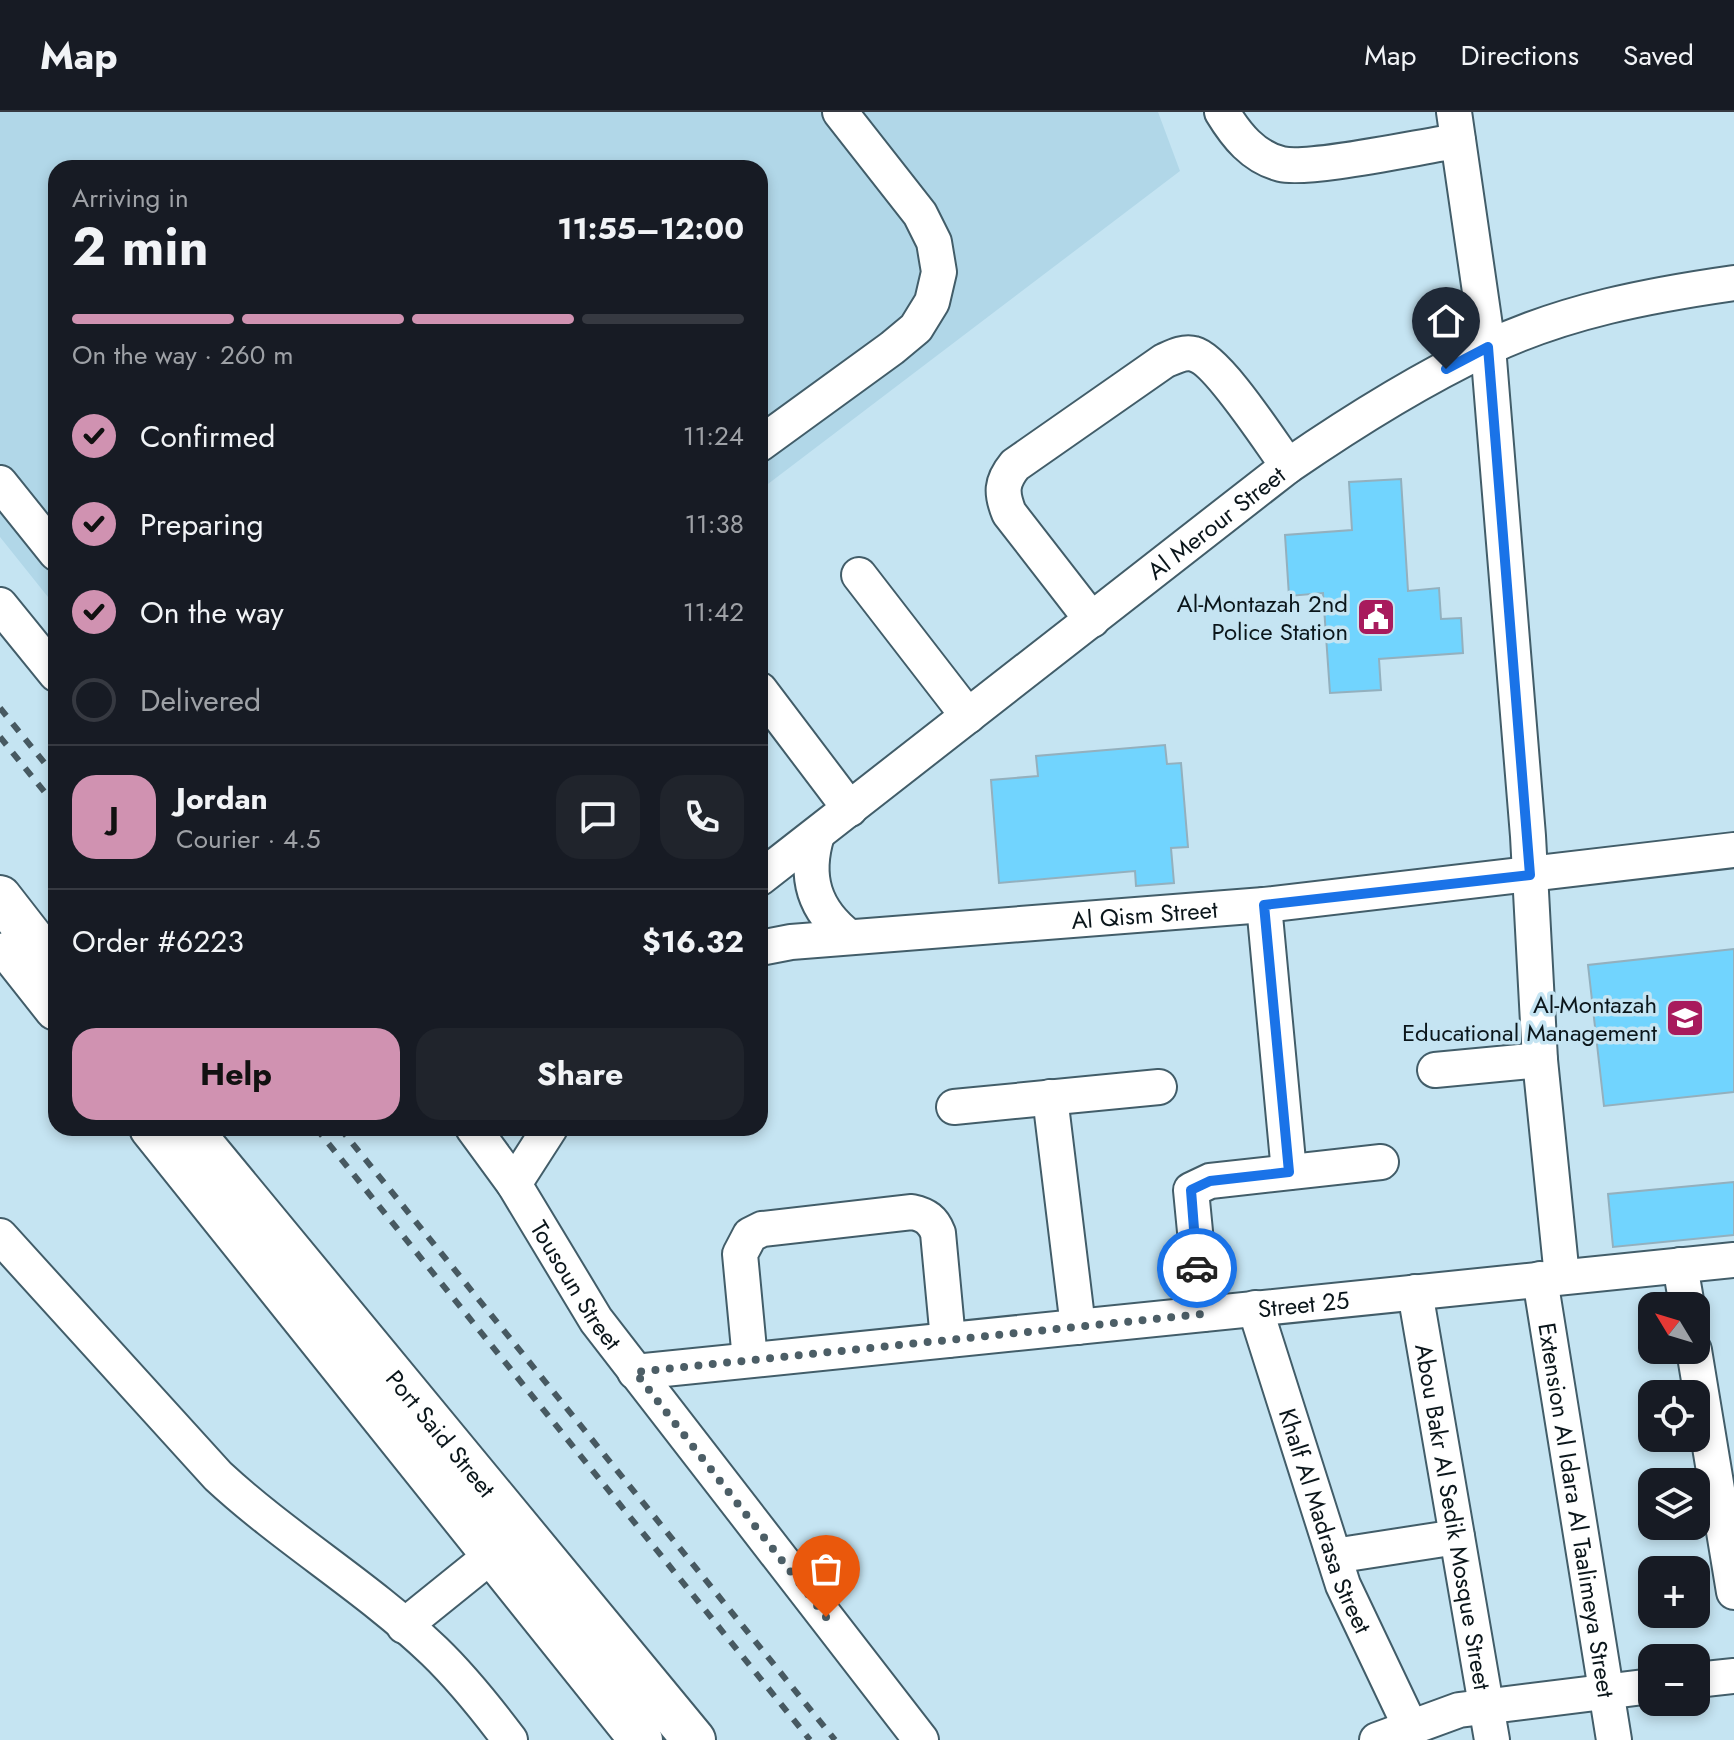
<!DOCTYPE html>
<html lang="en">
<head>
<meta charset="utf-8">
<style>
  body { margin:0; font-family:Jost,sans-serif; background:#20242c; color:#f1f3f6; height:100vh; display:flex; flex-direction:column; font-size:30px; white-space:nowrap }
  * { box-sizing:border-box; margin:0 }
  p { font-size:26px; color:#9ea1a6 }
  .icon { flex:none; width:44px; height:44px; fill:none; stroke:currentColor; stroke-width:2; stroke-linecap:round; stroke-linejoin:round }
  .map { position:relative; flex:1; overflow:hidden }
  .panel { position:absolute; left:48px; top:48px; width:720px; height:976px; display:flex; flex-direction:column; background:#171b24; border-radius:24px; box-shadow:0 4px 12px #0003 }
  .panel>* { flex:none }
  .needle { width:52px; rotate:308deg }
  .fabs { position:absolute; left:1638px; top:1180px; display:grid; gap:16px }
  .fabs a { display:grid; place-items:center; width:72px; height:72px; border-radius:16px; background:#171b24; box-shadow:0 4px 12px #0003; font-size:40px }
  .pin { position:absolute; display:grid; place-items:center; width:68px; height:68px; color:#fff; margin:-82px -34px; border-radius:50% 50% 50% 0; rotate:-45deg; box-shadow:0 0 8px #0007 }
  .pin .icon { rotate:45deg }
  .courier { position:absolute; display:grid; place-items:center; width:80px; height:80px; margin:-40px; border:6px solid #1a73e8; border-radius:50%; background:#fff; color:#222; box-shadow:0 2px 10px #0007 }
  .overview em { font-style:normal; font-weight:700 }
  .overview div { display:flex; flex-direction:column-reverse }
  .overview { display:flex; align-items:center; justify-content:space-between; height:136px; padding:0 24px }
  h1 { font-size:52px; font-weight:700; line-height:60px }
  .bar { display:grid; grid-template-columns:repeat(4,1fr); gap:12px 8px; align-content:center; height:96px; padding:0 24px }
  .bar i { height:10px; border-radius:6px; background:#363941 }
  .bar .current { background:#d092b1 }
  .bar p { grid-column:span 4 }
  .line { display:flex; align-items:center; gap:20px; padding:0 24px; border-top:2px solid #363941 }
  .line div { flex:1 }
  .round { display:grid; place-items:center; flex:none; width:84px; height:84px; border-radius:24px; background:#20242c }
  ol { padding:0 24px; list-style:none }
  li { display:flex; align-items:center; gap:24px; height:88px }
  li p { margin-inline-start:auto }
  li .icon { padding:8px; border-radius:50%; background:#d092b1; color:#111; stroke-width:4 }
  li:last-child { color:#9ea1a6 }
  li i { width:44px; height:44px; border:4px solid #363941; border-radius:50% }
  .button { display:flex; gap:16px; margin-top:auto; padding:16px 24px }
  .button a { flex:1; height:92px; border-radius:24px; background:#d092b1; color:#111; font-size:32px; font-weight:700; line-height:92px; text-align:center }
  .button a+a { background:#20242c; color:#f1f3f6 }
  header { display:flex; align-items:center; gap:48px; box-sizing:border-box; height:112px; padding:0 40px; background:#171b24; border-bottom:2px solid #363941 }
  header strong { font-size:38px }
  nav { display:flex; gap:44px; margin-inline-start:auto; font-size:28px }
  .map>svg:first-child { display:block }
  .built { fill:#b1d7e8 }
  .building { fill:#71d4fe; stroke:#93b0be; stroke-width:2 }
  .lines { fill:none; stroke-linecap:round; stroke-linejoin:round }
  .minor-casing { stroke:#425d69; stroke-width:38 }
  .major-casing { stroke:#425d69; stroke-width:46 }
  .minor { stroke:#fff; stroke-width:34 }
  .major { stroke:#fff; stroke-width:42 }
  .rail { stroke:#475961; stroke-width:6; stroke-dasharray:10 10; stroke-linecap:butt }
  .done { stroke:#4c5e66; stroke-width:8; stroke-dasharray:0 14.4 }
  .route { stroke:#1a73e8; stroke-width:10 }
  .labels { text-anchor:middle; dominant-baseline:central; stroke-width:7; stroke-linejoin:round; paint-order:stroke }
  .street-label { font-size:24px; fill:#0b161b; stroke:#c5e4f2 }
  .poi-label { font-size:24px; fill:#0b161b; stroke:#c5e4f2; text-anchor:end }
</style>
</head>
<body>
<header>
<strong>Map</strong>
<nav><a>Map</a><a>Directions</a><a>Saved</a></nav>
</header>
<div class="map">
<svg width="1734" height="1628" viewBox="0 0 1734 1628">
  <rect width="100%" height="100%" fill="#c5e4f2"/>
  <path class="built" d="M0 0H1158L1180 59 760 378V56H56V495L0 425Z"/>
  <g class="building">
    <path d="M1401 367 1408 479 1439 476 1441 507 1461 506 1463 541 1379 547 1381 578 1330 581 1323 481 1289 484 1285 423 1352 418 1349 370Z"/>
    <path d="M1165 633 1167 652 1181 651 1188 735 1171 736 1174 771 1136 774 1135 759 999 771 991 668 1038 664 1036 644Z"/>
    <path d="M1734 837V980L1604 994 1588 853Z"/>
    <path d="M1734 1070V1123L1613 1135 1608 1082Z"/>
  </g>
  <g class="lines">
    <defs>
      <g id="minor">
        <path d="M1222 0C1236 23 1253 45 1281 52 1309 59 1422 34 1458 29"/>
        <path d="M1454 0 1488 235 1528 724 1540 948 1562 1165"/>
        <path d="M760 332 892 236 916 216 932 190 939 160 934 130 920 102 840 0"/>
        <path d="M0 371 56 441"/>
        <path d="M859 463 968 604"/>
        <path d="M0 493 56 562"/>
        <path d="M1092 508 1009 401C1001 381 1001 370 1015 353L1164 249C1173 245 1184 239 1194 242 1218 248 1271 331 1288 354"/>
        <path d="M760 578 850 697"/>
        <path d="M817 723C804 765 814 798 849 825"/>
        <path id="s1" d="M760 766 1288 354C1352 310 1417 269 1487 236 1565 199 1650 183 1734 171"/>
        <path d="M1264 793 1289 1060"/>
        <path id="s2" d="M760 836 791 830 1264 793 1734 738"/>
        <path d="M1435 958 1540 948"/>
        <path d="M1050 985 1078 1215"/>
        <path d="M954 995 1159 975"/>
        <path id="s3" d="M473 1016 514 1072 596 1208 921 1628"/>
        <path d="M514 1072 550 1016"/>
        <path d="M0 1124 218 1364C286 1427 367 1475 434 1539 462 1566 486 1596 510 1628"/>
        <path d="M1680 1153 1687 1194"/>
        <path id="s4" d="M1540 1167 1614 1628"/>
        <path id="s5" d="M1415 1180 1492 1628"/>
        <path id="s6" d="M1255 1196 1343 1473 1410 1614"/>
        <path d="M1203 1202 1191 1078 1210 1069 1381 1050"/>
        <path d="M1694 1238 1734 1480"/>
        <path d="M750 1248 740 1142 750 1123 762 1117 912 1100C926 1103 933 1108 938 1121L948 1228"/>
        <path id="s7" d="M635 1260 1734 1148"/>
        <path d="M1334 1444 1457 1425"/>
        <path d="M404 1514 492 1443"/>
        <path d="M1696 1568 1734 1564"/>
        <path d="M1377 1628 1459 1598 1652 1574"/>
      </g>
      <g id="major">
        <path d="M0 785 56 857"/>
        <path d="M11 840 56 897"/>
        <path d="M151 1016 641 1628"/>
        <path id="s8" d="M189 1016 694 1628"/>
      </g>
    </defs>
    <use href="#minor" class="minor-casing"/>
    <use href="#major" class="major-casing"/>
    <use href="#minor" class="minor"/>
    <use href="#major" class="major"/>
    <g class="rail">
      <path d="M0 596 56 665"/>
      <path d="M0 625 56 694"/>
      <path d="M316 1016 810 1628"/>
      <path d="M340 1016 835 1628"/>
    </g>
  </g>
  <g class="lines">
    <path class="done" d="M826 1505 635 1260 1203 1202 1197 1156"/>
    <path class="route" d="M1197 1156 1191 1078 1210 1069 1289 1060 1264 793 1530 763 1488 235 1446 257"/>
  </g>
  <defs>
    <symbol id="civic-square" viewBox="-11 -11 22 22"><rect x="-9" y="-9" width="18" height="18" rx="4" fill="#a81b5d" stroke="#c5e4f2"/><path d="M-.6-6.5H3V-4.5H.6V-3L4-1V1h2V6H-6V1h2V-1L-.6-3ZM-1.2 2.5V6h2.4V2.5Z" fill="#fff"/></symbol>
    <symbol id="school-square" viewBox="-11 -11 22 22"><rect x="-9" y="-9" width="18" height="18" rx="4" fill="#a81b5d" stroke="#c5e4f2"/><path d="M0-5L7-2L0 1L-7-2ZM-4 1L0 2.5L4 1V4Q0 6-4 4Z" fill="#fff"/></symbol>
  </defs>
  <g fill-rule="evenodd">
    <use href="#civic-square" x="1354" y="483" width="44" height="44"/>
    <use href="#school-square" x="1663" y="884" width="44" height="44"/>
  </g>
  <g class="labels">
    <g class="street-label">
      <text stroke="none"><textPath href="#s1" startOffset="578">Al Merour Street</textPath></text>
      <text stroke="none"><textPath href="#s2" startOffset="386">Al Qism Street</textPath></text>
      <text stroke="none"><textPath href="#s3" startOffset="188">Tousoun Street</textPath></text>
      <text stroke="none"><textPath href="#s7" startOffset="672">Street 25</textPath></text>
      <text stroke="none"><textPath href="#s8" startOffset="396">Port Said Street</textPath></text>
      <text stroke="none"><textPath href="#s4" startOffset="234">Extension Al Idara Al Taalimeya Street</textPath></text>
      <text stroke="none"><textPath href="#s5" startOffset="228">Abou Bakr Al Sedik Mosque Street</textPath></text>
      <text stroke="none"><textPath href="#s6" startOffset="224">Khalf Al Madrasa Street</textPath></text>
    </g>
    <g class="poi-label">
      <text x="1348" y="491">Al-Montazah 2nd<tspan x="1348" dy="28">Police Station</tspan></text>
      <text x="1657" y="892">Al-Montazah<tspan x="1657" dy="28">Educational Management</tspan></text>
    </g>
  </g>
</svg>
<div class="fabs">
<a><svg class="needle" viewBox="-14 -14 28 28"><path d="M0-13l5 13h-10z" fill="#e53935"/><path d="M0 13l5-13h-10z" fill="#9ea1a6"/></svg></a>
<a><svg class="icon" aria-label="locate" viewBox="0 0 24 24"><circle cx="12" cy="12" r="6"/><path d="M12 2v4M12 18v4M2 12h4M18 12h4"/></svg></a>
<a><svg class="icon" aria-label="layers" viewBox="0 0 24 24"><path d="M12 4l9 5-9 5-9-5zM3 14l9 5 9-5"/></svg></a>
<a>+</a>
<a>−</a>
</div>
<div class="pin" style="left:826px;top:1505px;background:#ea580c"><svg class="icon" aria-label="bag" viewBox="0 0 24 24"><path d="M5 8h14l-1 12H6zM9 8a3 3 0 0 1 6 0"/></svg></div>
<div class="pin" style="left:1446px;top:257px;background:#1f2937"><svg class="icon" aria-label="home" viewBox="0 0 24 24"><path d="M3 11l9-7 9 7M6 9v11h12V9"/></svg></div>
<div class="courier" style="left:1197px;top:1156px"><svg class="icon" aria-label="car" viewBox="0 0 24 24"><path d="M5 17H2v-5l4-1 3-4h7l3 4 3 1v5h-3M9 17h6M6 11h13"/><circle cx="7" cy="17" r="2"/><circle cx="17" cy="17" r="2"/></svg></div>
<section class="panel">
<div class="overview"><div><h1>2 min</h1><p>Arriving in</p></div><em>11:55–12:00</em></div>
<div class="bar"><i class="current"></i><i class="current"></i><i class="current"></i><i></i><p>On the way · 260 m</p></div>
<ol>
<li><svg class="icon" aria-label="check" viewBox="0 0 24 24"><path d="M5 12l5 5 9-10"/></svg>Confirmed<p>11:24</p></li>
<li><svg class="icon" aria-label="check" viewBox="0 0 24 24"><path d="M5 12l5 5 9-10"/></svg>Preparing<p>11:38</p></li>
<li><svg class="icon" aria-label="check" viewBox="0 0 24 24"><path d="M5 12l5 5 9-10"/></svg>On the way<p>11:42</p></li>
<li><i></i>Delivered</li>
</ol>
<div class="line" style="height:144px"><b class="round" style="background:#d092b1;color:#111">J</b><div><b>Jordan</b><p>Courier · 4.5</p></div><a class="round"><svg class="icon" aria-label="chat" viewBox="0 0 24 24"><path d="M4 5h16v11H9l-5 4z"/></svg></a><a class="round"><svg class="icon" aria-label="phone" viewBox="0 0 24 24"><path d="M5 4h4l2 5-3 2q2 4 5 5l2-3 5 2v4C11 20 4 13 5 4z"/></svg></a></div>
<div class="line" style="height:104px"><div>Order #6223</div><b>$16.32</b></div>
<div class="button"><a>Help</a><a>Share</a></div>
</section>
</div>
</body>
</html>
